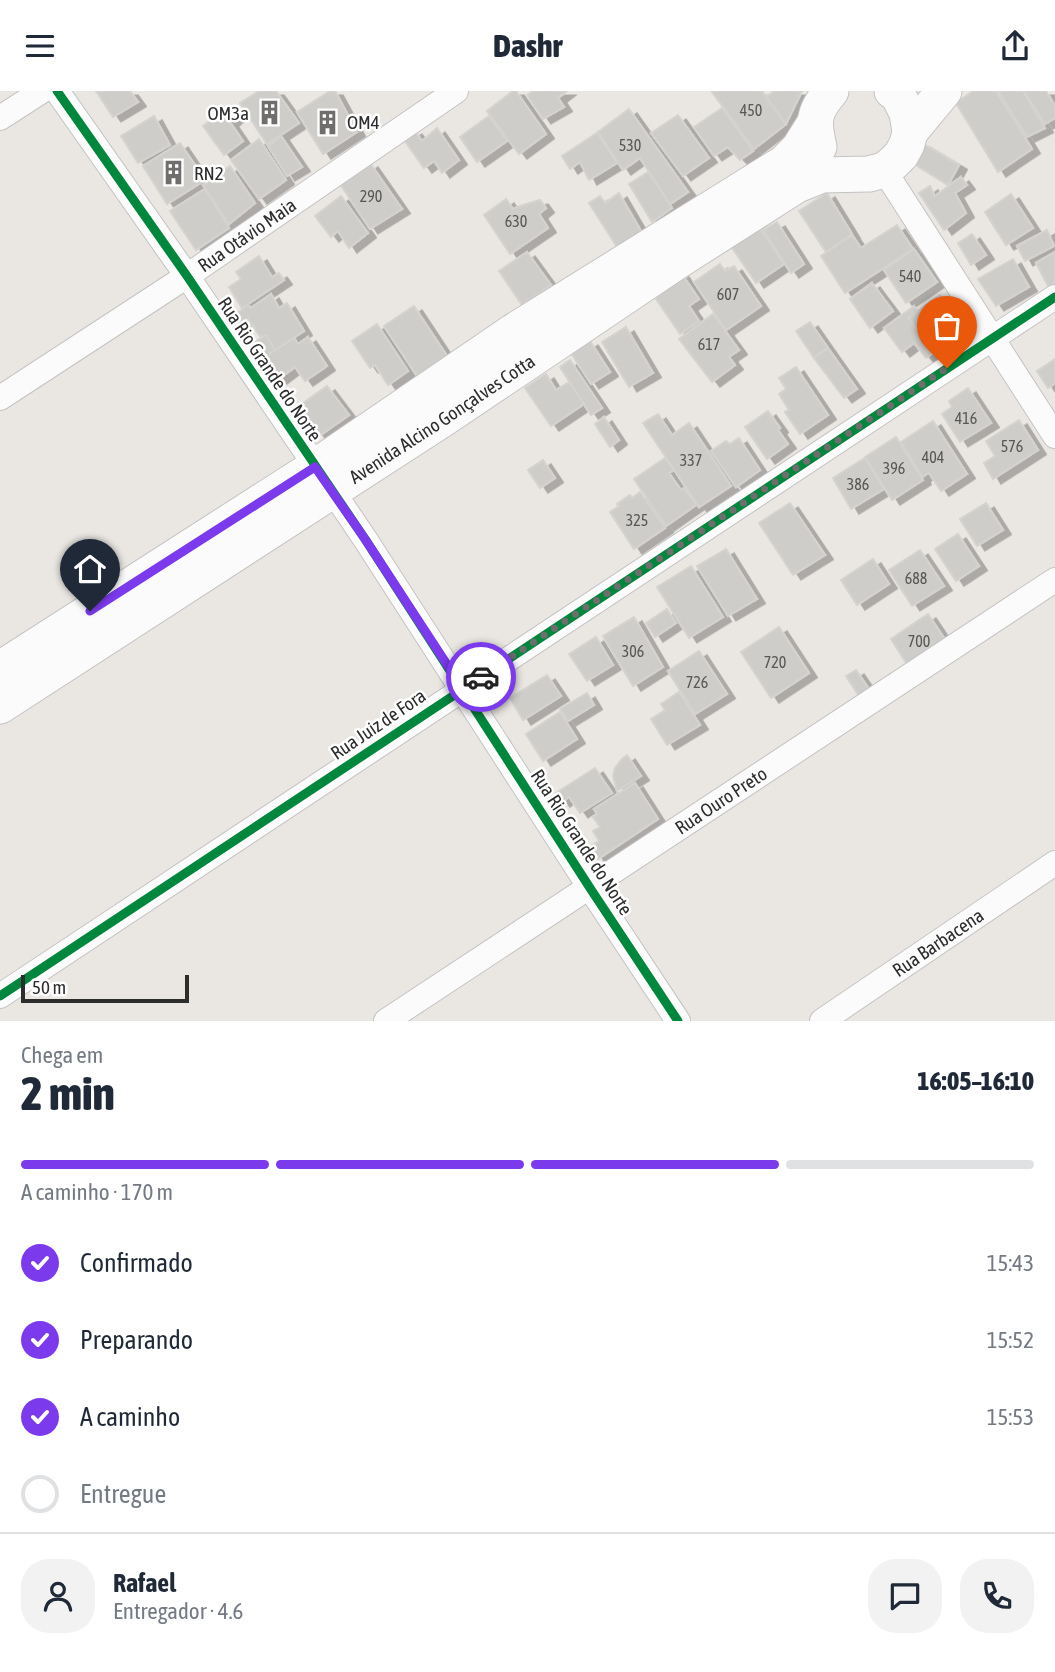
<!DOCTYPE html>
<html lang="pt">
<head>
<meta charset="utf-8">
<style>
  body { margin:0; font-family:"Asap Condensed",sans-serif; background:#f2f2f3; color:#1f2937; height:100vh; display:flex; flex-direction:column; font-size:26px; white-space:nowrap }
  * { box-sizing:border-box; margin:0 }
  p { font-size:23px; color:#747a83 }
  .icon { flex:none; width:38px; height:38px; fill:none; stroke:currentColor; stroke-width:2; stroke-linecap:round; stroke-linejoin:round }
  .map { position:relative; height:930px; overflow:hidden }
  .panel { display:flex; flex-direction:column; background:#fff; flex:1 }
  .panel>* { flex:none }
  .scale { position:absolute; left:21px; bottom:18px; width:168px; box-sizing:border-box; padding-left:7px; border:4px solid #2d2d2d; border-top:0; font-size:19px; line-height:24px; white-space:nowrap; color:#2d2d2d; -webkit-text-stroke:5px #fff; paint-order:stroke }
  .pin { position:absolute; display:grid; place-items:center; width:60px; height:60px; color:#fff; margin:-72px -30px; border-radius:50% 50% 50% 0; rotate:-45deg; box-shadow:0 0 7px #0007 }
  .pin .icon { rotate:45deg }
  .courier { position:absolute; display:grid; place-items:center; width:70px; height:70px; margin:-35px; border:5px solid #7c3aed; border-radius:50%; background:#fff; color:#222; box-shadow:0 2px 9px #0007 }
  .summary em { font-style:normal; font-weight:800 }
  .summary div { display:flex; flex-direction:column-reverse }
  .summary { display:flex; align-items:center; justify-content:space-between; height:119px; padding:0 21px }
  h1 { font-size:46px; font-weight:800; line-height:52px }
  .bar { display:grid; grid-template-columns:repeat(4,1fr); gap:10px 7px; align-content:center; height:84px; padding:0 21px }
  .bar i { height:9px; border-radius:5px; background:#e0e1e3 }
  .bar .current { background:#7c3aed }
  .bar p { grid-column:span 4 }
  .line { display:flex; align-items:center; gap:18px; padding:0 21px; border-top:2px solid #e0e1e3 }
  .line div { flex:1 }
  .round { display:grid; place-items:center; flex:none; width:74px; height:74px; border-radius:28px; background:#f2f2f3 }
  ol { padding:0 21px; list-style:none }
  li { display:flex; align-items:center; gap:21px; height:77px }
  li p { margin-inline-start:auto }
  li .icon { padding:7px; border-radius:50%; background:#7c3aed; color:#fff; stroke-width:4 }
  li:last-child { color:#747a83 }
  li i { width:38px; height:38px; border:4px solid #e0e1e3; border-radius:50% }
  header { display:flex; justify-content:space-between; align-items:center; height:91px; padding:0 21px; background:#fff; font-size:32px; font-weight:800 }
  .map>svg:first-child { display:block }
  .building { fill:#cfcdca; stroke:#d5d3cf; stroke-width:2; filter:url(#shadow) }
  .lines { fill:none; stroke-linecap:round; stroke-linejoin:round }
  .street-casing { stroke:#c4c3c3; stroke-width:26 }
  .secondary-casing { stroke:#c4c3c3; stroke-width:37 }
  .street { stroke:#fcfbfb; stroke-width:24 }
  .secondary { stroke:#fcfbfb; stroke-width:35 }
  .cycleway-casing { stroke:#fff; stroke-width:13 }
  .cycleway { stroke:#00873e; stroke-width:9 }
  .done { stroke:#6f6e6d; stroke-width:7; stroke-dasharray:0 12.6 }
  .route { stroke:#7c3aed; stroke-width:9 }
  .labels { text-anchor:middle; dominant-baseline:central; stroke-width:5; stroke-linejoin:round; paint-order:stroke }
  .number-label { font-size:16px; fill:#575756 }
  .poi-label { font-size:19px; fill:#2d2d2d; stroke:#fff; text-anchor:start }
  .street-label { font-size:19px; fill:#2d2d2d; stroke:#fff }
</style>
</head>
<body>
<header><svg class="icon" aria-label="menu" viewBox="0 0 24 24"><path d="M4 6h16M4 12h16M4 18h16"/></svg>Dashr<svg class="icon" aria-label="share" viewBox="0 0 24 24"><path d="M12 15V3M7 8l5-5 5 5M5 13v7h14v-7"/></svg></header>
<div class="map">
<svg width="1055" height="930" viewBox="0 0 1055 930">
  <defs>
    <filter id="shadow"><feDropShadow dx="8" dy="4.5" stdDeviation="0" flood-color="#0004"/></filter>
  </defs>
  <rect width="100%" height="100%" fill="#eae7e3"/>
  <g class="building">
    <path d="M96 0H130L138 11 113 26Z"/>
    <path d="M259 0H276L299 32 267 53 240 12Z"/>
    <path d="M330 0H335L357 41 323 63 297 21Z"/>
    <path d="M513 0H516L546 43 519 63 487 20Z"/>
    <path d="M533 0H567L558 7 564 16 543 28 527 4Z"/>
    <path d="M713 0H762L786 33 754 58 712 1Z"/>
    <path d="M774 0H802L786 33 766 6Z"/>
    <path d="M973 0H996L1032 58 998 81 956 12Z"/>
    <path d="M998 0H1023L1045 37 1027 46Z"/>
    <path d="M1024 0H1046L1055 15V27L1045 33Z"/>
    <path d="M229 16 237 25 230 31 243 50 224 64 203 35Z"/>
    <path d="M722 17 753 60 740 69 728 56 714 65 694 36Z"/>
    <path d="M629 18 688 101 670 113 640 67 623 79 598 41Z"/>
    <path d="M678 24 709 67 683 85 651 42Z"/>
    <path d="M154 25 170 54 138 72 121 45Z"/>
    <path d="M489 25 507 50 477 71 460 46Z"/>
    <path d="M437 37 459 69 442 82 434 70 424 77 402 46 414 39 422 50Z"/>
    <path d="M597 42 617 72 589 89 580 71 570 78 562 65Z"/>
    <path d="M281 45 302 76 287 85 268 55Z"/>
    <path d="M259 48 286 89 259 108 231 69Z"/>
    <path d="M180 52 205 89 167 113 143 75Z"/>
    <path d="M922 52 959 74 948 94 911 71Z"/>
    <path d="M370 72 402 118 370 138 340 93Z"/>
    <path d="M230 75 255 112 229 133 203 94Z"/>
    <path d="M648 81 672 117 652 131 629 93Z"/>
    <path d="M961 86 967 94 955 102 966 122 944 139 919 102 930 95 935 105Z"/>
    <path d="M205 98 229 137 196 159 170 120Z"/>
    <path d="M619 102 641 140 617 156 589 112 600 105 605 112Z"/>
    <path d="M827 102 852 143 826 161 799 120Z"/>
    <path d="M1011 103 1033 137 1006 154 985 121Z"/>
    <path d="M341 105 368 142 349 157 338 140 331 146 315 125Z"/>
    <path d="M506 108 513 118 520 115 540 109 546 117 539 123 548 137 510 163 484 124Z"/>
    <path d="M777 131 804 173 791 182 763 139Z"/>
    <path d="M757 133 784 173 756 192 729 152Z"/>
    <path d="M897 134 913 158 845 202 821 165 852 144 861 157Z"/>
    <path d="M1047 139 1054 155 1025 170 1017 155Z"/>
    <path d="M972 143 986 164 971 174 958 152Z"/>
    <path d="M914 158 937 191 906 212 884 179Z"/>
    <path d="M527 161 551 194 522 214 499 180Z"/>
    <path d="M1055 161V191L1048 195 1036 172Z"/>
    <path d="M259 165 272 186 279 182 284 189 242 217 229 196 241 188 236 181Z"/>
    <path d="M1013 168 1029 196 996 215 978 188Z"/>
    <path d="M720 173 725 180 734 175 761 215 726 239 694 191Z"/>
    <path d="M681 182 699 208 689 215 699 230 680 243 652 202Z"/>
    <path d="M872 192 893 220 870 237 850 208Z"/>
    <path d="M271 203 279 217 287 212 304 240 275 259 266 244 261 247 248 228 239 234 233 225 248 214 251 217Z"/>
    <path d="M940 204 968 241 953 252 942 238 926 250 908 227Z"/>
    <path d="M414 215 447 265 417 285 384 235Z"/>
    <path d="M914 215 918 220 908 227 926 250 928 249 936 260 926 267 914 252 902 261 884 237Z"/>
    <path d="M713 223 739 259 729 266 735 274 712 291 679 248Z"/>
    <path d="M810 231 828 257 814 267 796 240Z"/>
    <path d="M377 233 408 280 388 294 375 274 370 277 352 250Z"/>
    <path d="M626 236 653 282 629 296 602 251Z"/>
    <path d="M266 244 275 259 262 267 253 252Z"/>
    <path d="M308 246 327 275 305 290 295 276 279 288 265 266 294 247 298 253Z"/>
    <path d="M590 250 610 281 591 293 571 262Z"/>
    <path d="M828 257 857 298 844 307 814 267Z"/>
    <path d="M1055 268V292L1048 297 1037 280Z"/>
    <path d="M570 269 602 317 591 324 560 276Z"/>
    <path d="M796 276 828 324 800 343 785 321 789 319 779 303 786 298 779 287Z"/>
    <path d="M546 283 556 299 569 291 584 313 551 335 525 297Z"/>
    <path d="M327 295 349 324 319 345 299 315Z"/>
    <path d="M968 297 991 332 960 351 942 323 952 316 949 310Z"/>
    <path d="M768 320 780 337 778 339 788 353 767 368 745 336Z"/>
    <path d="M658 323 672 344 689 332 731 395 699 416 643 332Z"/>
    <path d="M604 326 619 349 610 356 595 333Z"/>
    <path d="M1019 329 1038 359 993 388 984 372 995 365 986 350Z"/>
    <path d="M933 330 967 383 941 400 929 382 922 386 901 351Z"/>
    <path d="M896 346 923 389 892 409 865 366Z"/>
    <path d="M739 347 760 379 736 396 711 360 726 350 730 353Z"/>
    <path d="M665 367 674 379 669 382 681 399 684 397 696 414 666 435 634 388Z"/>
    <path d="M865 367 884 398 851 418 833 387Z"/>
    <path d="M543 369 555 387 540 397 528 379Z"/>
    <path d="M640 401 665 437 634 458 610 421 619 415 617 413 630 404 632 407Z"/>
    <path d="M790 412 825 464 793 484 759 432Z"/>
    <path d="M986 412 1003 439 977 455 960 428Z"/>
    <path d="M958 443 979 475 956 490 935 458Z"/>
    <path d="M726 458 757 508 728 525 697 475Z"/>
    <path d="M920 459 944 495 912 515 889 479Z"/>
    <path d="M873 468 889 493 857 514 841 489Z"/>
    <path d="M691 475 723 526 689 547 657 496Z"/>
    <path d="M667 518 676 532 655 546 646 532Z"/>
    <path d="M928 523 948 553 910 578 891 548Z"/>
    <path d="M634 526 663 576 633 595 603 545Z"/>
    <path d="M779 536 809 582 771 607 741 561Z"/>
    <path d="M596 546 613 574 587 590 569 563Z"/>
    <path d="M699 560 727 603 695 623 668 580Z"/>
    <path d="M856 579 869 598 859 605 846 585Z"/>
    <path d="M547 584 561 605 523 629 510 607Z"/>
    <path d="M679 601 700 634 667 654 651 628 665 619 661 613Z"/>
    <path d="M587 602 594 614 568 630 560 618Z"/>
    <path d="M560 621 577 648 543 670 526 643Z"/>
    <path d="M627 664 641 685 617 700 613 685 615 677 621 669Z"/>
    <path d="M595 677 612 702 580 722 569 706 562 711 556 702Z"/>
    <path d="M635 692 658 728 598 768 590 755 599 750 593 740 600 736 593 726 597 723 594 718Z"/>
  </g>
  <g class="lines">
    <defs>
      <g id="street">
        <path d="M57 0 187 185 365 448 590 797 678 930"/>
        <path d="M0 27 42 0"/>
        <path d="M884 79 1055 345"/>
        <path id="s1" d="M0 307 187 185 456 0"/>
        <path d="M0 905 1055 206"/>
        <path id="s2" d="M386 930 1055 489"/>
        <path id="s3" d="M822 930 1055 772"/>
      </g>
      <g id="secondary">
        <path d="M910 41 944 0"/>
        <path d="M819 56C813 30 813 21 831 0"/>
        <path d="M0 578 315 376 514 240 784 72 799 57 814 33"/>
        <path id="s4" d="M0 615 443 328 681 168 797 94 822 84 869 83 884 79 893 72 901 64 907 53 910 41 907 22 898 4 892 0"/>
      </g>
    </defs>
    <use href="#street" class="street-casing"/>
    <use href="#secondary" class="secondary-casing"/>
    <use href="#street" class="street"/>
    <use href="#secondary" class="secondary"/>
    <defs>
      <g id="cycleway">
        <path d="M57 0 187 185 365 448 590 797 678 930"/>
        <path d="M0 905 1055 206"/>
      </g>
    </defs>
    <use href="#cycleway" class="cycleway-casing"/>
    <use href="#cycleway" class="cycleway"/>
  </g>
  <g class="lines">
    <path class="done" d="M481 586 947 277"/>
    <path class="route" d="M90 520 315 376 365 448 463 598 481 586"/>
  </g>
  <defs>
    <symbol id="building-bare" viewBox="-9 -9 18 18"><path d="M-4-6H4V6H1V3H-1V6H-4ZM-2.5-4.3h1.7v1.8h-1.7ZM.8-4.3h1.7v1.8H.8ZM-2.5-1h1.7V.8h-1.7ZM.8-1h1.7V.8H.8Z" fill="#6f6e6d" stroke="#fff" stroke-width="2.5" paint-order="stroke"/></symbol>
  </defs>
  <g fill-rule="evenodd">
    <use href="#building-bare" x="252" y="4" width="35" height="35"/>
    <use href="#building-bare" x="310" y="14" width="35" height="35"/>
    <use href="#building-bare" x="156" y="64" width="35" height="35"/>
  </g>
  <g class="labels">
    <g class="number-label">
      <text x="751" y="19">450</text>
      <text x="630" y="54">530</text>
      <text x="371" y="105">290</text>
      <text x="516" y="130">630</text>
      <text x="910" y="185">540</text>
      <text x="728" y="203">607</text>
      <text x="709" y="253">617</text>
      <text x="966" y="327">416</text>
      <text x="1012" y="355">576</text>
      <text x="933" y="366">404</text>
      <text x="691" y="369">337</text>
      <text x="894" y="377">396</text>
      <text x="858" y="393">386</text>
      <text x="637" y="429">325</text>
      <text x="916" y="487">688</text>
      <text x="919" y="550">700</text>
      <text x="633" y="560">306</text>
      <text x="775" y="571">720</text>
      <text x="697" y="591">726</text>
    </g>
    <g class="poi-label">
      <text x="249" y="22" text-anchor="end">OM3a</text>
      <text x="347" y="31">OM4</text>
      <text x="194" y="82">RN2</text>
    </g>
    <g class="street-label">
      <text stroke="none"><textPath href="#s1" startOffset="296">Rua Otávio Maia</textPath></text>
      <text transform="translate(270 278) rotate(56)">Rua Rio Grande do Norte</text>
      <text stroke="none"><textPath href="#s4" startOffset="527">Avenida Alcino Gonçalves Cotta</textPath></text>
      <text transform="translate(378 633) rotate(-34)">Rua Juiz de Fora</text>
      <text stroke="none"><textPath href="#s2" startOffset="401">Rua Ouro Preto</textPath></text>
      <text transform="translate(582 751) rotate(57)">Rua Rio Grande do Norte</text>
      <text stroke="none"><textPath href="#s3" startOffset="140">Rua Barbacena</textPath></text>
    </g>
  </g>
</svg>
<div class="scale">50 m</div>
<div class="pin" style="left:947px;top:277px;background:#ea580c"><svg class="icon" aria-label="bag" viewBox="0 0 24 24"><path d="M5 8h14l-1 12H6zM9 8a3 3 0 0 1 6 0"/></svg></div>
<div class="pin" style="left:90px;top:520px;background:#1f2937"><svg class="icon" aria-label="home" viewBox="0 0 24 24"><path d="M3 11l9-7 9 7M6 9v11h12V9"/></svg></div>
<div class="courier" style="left:481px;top:586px"><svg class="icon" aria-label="car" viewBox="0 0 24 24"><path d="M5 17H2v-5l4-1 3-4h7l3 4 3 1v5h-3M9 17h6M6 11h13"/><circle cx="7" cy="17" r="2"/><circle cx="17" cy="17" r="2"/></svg></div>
</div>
<section class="panel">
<div class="summary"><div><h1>2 min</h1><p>Chega em</p></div><em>16:05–16:10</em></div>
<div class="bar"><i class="current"></i><i class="current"></i><i class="current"></i><i></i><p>A caminho · 170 m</p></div>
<ol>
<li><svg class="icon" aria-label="check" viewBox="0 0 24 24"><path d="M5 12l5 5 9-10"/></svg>Confirmado<p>15:43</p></li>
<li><svg class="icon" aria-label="check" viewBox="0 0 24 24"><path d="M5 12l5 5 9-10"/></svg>Preparando<p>15:52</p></li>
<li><svg class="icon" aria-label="check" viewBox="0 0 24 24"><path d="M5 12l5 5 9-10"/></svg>A caminho<p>15:53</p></li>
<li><i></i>Entregue</li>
</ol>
<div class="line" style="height:126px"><a class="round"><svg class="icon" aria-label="person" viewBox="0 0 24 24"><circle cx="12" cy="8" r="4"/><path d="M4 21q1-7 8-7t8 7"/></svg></a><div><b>Rafael</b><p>Entregador · 4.6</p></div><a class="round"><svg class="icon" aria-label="chat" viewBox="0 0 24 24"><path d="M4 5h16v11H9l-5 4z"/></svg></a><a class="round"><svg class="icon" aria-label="phone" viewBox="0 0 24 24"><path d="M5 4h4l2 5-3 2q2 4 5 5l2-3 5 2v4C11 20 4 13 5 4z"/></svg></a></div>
</section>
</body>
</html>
